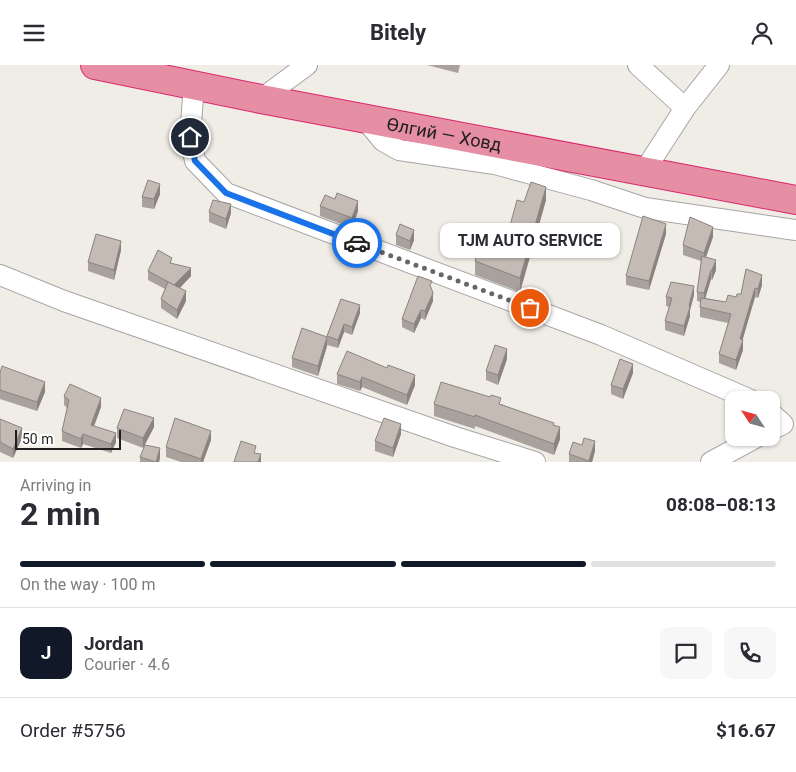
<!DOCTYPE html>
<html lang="en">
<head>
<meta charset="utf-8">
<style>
  body { margin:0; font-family:Roboto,sans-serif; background:#f7f7f7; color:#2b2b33; height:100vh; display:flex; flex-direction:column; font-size:19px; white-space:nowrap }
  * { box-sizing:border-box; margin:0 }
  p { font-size:16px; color:#7c7c81 }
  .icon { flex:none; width:28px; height:28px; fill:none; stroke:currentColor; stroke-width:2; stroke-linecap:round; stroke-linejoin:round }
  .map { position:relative; height:397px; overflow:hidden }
  .drawer { display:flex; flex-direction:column; background:#fff; flex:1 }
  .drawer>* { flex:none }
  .needle { width:32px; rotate:306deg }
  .fabs { position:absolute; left:725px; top:326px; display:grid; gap:10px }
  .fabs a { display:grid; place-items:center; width:55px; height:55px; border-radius:10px; background:#fff; box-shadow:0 1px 4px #0004; font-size:25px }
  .scale { position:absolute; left:15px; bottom:12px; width:106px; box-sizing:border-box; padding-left:5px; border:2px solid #1f1f1f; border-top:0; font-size:14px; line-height:18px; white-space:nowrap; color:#1f1f1f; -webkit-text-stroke:4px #fff; paint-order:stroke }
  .pin { position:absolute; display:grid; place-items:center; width:42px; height:42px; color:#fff; margin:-21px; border:2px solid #fff; border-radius:50%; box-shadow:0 1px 5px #0007 }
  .courier { position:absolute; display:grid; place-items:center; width:50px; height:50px; margin:-25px; border:4px solid #1a73e8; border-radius:50%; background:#fff; color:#222; box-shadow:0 1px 6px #0007 }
  .bubble { position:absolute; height:35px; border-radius:10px; background:#fff; box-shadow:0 1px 4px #0004; font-size:16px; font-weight:700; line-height:35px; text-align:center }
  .headline em { font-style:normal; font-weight:700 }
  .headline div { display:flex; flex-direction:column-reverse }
  .headline { display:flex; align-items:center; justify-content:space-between; height:85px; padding:0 20px }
  h1 { font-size:32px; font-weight:700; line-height:38px }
  .bar { display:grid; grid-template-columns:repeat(4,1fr); gap:8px 5px; align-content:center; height:60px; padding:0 20px }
  .bar i { height:6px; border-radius:4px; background:#e1e1e2 }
  .bar .active { background:#111827 }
  .bar p { grid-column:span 4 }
  .line { display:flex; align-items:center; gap:12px; padding:0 20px; border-top:1px solid #e1e1e2 }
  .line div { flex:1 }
  .round { display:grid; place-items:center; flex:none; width:52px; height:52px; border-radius:10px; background:#f7f7f7 }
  header { display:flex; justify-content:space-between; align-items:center; height:65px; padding:0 20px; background:#fff; font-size:22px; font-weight:700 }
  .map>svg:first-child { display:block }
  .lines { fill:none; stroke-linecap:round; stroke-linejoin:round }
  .minor-casing { stroke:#a6a6a6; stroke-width:22 }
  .highway-casing { stroke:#da276e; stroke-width:30 }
  .minor { stroke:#fff; stroke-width:20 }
  .highway { stroke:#e68ea4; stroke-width:28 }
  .wall { fill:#a9a19c }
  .shaded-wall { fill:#8a837f }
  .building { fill:#c5bbb5; stroke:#8a837f }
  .done { stroke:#686765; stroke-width:5; stroke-dasharray:0 9 }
  .route { stroke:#1a73e8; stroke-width:6 }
  .labels { text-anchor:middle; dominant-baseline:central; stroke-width:4; stroke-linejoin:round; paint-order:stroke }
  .street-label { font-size:18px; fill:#1f1f1f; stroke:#fff }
</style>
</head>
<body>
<header><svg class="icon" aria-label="menu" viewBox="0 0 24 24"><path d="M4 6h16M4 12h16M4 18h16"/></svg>Bitely<svg class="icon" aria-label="person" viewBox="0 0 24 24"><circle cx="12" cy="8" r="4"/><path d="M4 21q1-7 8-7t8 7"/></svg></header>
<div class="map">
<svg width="796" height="397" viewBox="0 0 796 397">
  <rect width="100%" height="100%" fill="#f0ece6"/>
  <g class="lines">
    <defs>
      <g id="minor">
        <path d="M638 0 685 43"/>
        <path d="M194 19 190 72 195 96 226 128 601 270 751 335"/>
        <path d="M261 34 307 0"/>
        <path d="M364 53 383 76 399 85 495 99 591 125 645 143 796 165"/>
        <path d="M645 105 685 43 719 0"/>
        <path d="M0 210 64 236 455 372 535 397"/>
        <path d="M771 348 783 359 771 365"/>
        <path d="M711 397 757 372"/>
      </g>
      <g id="highway">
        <path id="s1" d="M95 0 261 34 796 135"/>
      </g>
    </defs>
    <use href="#minor" class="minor-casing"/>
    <use href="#highway" class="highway-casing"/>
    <use href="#minor" class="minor"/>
    <use href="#highway" class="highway"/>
  </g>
  <g class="wall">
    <path d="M427 0H460L458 8Z"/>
    <path d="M160 129 154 144 142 142V132Z"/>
    <path d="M546 135 520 227 475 210V196L503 186 524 137Z"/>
    <path d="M320 141 358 146 352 163 320 151Z"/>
    <path d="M209 147 231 148 226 164 209 157Z"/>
    <path d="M666 169 649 225 626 220V211Z"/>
    <path d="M396 170 414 175 410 185 396 180Z"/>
    <path d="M713 172 706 192 716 205 712 215 711 214 705 233 726 237 741 229 746 204 762 220 758 233 755 232 742 275 743 285 736 305 719 298V289L728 258 700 252V242L701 237 697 236V227L701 196 683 190V180Z"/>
    <path d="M121 185 114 215 88 206V197Z"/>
    <path d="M172 198 191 211 180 223 186 236 177 254 161 243V234L165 224 148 215V206Z"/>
    <path d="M432 225 433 236 425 255 421 253 414 268 402 262V254Z"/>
    <path d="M694 230 690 245V251L684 271 665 265V256L669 242 666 241V232Z"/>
    <path d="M341 234 360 248 352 270 344 267 338 283 327 280V271Z"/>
    <path d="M327 281 318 311 292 302V293Z"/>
    <path d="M507 294 498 320 486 315V306Z"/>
    <path d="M0 308 45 327 37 346 0 334Z"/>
    <path d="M633 308 623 334 611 329V320Z"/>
    <path d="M337 309 415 320 407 340 362 322 360 326 337 319Z"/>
    <path d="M64 331 101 342 94 361 116 377 111 388 83 379 81 383 62 376V366L67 343 64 340Z"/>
    <path d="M434 339H501L554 360 560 374 554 390 475 361V364L434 351Z"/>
    <path d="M0 354 22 373 13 393 0 387Z"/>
    <path d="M154 362 143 383 117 373V363Z"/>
    <path d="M401 369 393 392 375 386V376Z"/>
    <path d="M211 375 203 397H181L166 392V382Z"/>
    <path d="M595 386 592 397H569V389Z"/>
    <path d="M140 392H160L159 397H140Z"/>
  </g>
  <g class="shaded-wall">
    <path d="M160 119V129L154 144V134Z"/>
    <path d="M546 122V135L520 227V213Z"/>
    <path d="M358 136V146L352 163V153Z"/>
    <path d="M231 139V148L226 164V154Z"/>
    <path d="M666 159V169L649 225V216Z"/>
    <path d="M713 162V172L704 197V188Z"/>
    <path d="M414 165V175L410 185V176Z"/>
    <path d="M121 176V185L114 215V205Z"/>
    <path d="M716 195V205L712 215V205Z"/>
    <path d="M191 203V211L174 229V220Z"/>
    <path d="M711 205V214L704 238V228Z"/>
    <path d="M762 210V220L758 233V224Z"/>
    <path d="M694 221V230L690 245V251L684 271V261Z"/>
    <path d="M755 223V232L740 284V274Z"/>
    <path d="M186 226V236L177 254V245Z"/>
    <path d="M433 228V236L425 255V246Z"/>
    <path d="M360 240V248L352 270V262Z"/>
    <path d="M421 245V253L414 268V259Z"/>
    <path d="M344 259V267L338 283V275Z"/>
    <path d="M327 272V281L318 311V301Z"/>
    <path d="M743 275V285L736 305V295Z"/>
    <path d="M507 284V294L498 320V310Z"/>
    <path d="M633 299V308L623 334V324Z"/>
    <path d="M415 310V320L407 340V330Z"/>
    <path d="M362 312V322L360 326V317Z"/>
    <path d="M45 317V327L37 346V337Z"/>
    <path d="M101 333V342L91 369V360Z"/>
    <path d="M154 353V362L143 383V373Z"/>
    <path d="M401 359V369L393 392V383Z"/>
    <path d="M560 362V374L554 390V379Z"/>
    <path d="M22 363V373L13 393V384Z"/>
    <path d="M211 366V375L203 397H201V394Z"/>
    <path d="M116 368V377L111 388V379Z"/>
    <path d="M83 369V379L81 383V374Z"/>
    <path d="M595 376V386L592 397H589Z"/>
    <path d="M160 383V392L159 397H156Z"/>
    <path d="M261 389V397H258Z"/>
  </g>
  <g class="building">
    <path d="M148 115 160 119 154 134 142 132Z"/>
    <path d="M531 117 546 122 520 213 475 196 480 180 503 186 517 135 524 137Z"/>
    <path d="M337 128 358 136 352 153 320 141 325 130 335 134Z"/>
    <path d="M213 135 231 139 226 154 209 147Z"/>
    <path d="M643 151 666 159 649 216 626 211Z"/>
    <path d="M690 152 713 162 704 188 683 180Z"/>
    <path d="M400 159 414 165 410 176 396 170Z"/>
    <path d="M96 169 121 176 114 205 88 197Z"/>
    <path d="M158 185 172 193 170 198 191 203 174 220 148 206Z"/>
    <path d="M702 191 716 195 712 205H711L704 228 697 227Z"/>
    <path d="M746 204 762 210 758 224 755 223 740 274 743 275 736 295 719 289 731 249 700 242 701 233 726 237 728 230 736 232 737 229H741Z"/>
    <path d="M418 211 432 216 430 220 433 228 425 246 421 245 414 259 402 254Z"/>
    <path d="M168 217 186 226 177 245 161 234Z"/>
    <path d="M671 217 694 221 689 241 690 242 684 261 665 256 672 233 666 232Z"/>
    <path d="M341 234 360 240 352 262 344 259 338 275 327 271Z"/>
    <path d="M302 263 327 272 318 301 292 293Z"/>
    <path d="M495 280 507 284 498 310 486 306Z"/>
    <path d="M347 286 387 303 388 300 415 310 407 330 362 312 360 317 337 309Z"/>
    <path d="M620 294 633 299 623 324 611 320Z"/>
    <path d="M2 301 45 317 37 337 0 325V308Z"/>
    <path d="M441 317 490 332 491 330 501 333 499 339 554 358 553 360 560 362 554 379 475 350V352L434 339Z"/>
    <path d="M70 319 101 333 91 360 116 368 111 379 83 369 81 374 62 366 69 335 64 331Z"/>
    <path d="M124 344 154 353 143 373 117 363Z"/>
    <path d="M175 353 211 366 201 394 166 382Z"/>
    <path d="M384 353 401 359 393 383 375 376Z"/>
    <path d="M0 354 22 363 13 384 0 377Z"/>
    <path d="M584 373 595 376 589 396 569 389 573 377 582 380Z"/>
    <path d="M241 376 256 381 254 388 261 389 258 397H234Z"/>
    <path d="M145 380 160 383 156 397 140 392Z"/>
  </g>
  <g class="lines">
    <path class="done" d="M357 178 530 243"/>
    <path class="route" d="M190 72 195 96 226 128 357 178"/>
  </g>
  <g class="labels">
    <g class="street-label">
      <text stroke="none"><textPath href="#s1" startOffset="356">Өлгий — Ховд</textPath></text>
    </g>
  </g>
</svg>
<div class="fabs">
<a><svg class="needle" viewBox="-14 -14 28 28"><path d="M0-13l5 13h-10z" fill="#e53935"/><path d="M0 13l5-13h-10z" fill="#7c7c81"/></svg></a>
</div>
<div class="scale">50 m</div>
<div class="pin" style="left:530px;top:243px;background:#ea580c"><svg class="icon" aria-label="bag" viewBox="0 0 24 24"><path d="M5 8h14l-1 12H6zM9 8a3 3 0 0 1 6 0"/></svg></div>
<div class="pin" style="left:190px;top:72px;background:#1f2937"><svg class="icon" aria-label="home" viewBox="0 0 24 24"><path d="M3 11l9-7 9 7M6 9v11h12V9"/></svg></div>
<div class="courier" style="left:357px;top:178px"><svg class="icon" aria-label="car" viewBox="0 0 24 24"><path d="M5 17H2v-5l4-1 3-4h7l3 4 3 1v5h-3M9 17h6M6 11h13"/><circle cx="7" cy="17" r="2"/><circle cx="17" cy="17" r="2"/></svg></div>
<div class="bubble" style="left:440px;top:158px;width:180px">TJM AUTO SERVICE</div>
</div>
<section class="drawer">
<div class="headline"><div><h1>2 min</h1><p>Arriving in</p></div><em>08:08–08:13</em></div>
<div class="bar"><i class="active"></i><i class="active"></i><i class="active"></i><i></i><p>On the way · 100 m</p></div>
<div class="line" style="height:90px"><b class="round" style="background:#111827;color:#fff">J</b><div><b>Jordan</b><p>Courier · 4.6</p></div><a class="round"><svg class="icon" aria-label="chat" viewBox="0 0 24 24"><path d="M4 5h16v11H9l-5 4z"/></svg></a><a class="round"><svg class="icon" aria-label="phone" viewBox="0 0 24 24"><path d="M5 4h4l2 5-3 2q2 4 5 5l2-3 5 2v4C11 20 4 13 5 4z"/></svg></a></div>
<div class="line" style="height:65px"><div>Order #5756</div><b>$16.67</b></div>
</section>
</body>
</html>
